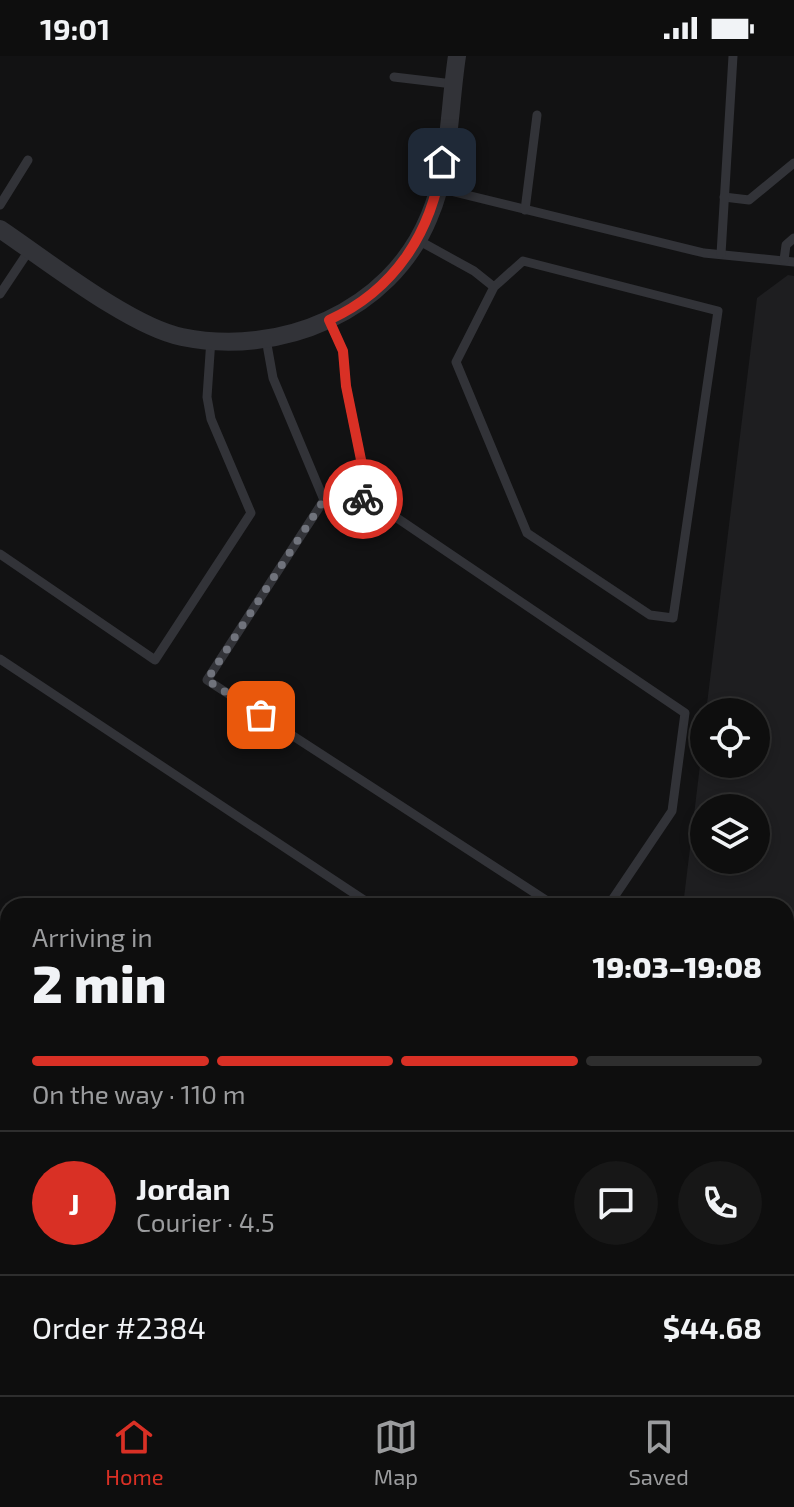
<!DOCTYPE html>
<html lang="en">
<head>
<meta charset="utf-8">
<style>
  body { margin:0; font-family:"Exo 2",sans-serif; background:#171717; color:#f1f3f6; height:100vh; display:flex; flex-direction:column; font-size:30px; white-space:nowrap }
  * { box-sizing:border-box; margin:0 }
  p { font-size:26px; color:#9b9c9e }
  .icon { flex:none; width:44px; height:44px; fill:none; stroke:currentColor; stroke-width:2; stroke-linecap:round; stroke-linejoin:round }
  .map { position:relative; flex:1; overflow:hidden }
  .panel { position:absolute; left:0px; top:842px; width:794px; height:498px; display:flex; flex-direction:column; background:#0e0e0e; border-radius:24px 24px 0 0; box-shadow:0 4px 12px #0003,0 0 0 2px #2e2e2e }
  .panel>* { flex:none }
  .fabs { position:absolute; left:690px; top:642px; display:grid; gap:16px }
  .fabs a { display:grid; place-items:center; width:80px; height:80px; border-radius:50%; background:#0e0e0e; box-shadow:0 4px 12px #0003,0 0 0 2px #2e2e2e; font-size:40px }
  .pin { position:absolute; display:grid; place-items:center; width:68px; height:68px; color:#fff; margin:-34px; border-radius:16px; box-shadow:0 4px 12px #0006 }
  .courier { position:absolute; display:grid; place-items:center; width:80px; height:80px; margin:-40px; border:6px solid #d93025; border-radius:50%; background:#fff; color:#222; box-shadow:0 2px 10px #0007 }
  .overview em { font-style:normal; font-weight:800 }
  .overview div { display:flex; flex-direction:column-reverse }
  .overview { display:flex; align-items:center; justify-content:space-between; height:136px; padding:0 32px }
  h1 { font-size:52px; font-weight:800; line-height:60px }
  .bar { display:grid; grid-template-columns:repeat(4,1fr); gap:12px 8px; align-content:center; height:96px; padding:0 32px }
  .bar i { height:10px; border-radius:6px; background:#2e2e2e }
  .bar .selected { background:#d93025 }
  .bar p { grid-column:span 4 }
  .line { display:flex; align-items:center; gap:20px; padding:0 32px; border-top:2px solid #2e2e2e }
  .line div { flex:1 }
  .round { display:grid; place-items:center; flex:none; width:84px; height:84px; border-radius:42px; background:#171717 }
  .status { display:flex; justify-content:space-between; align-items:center; height:56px; padding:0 40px; background:#0e0e0e; direction:ltr }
  .status svg { height:22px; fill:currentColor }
  .tab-bar { display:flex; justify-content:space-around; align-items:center; height:112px; border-top:2px solid #2e2e2e; background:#0e0e0e; font-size:22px; color:#9b9c9e }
  .tab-bar a { display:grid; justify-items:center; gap:4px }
  .tab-bar .selected { color:#d93025 }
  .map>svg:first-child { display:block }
  .built { fill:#1e1e20; fill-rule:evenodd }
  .green { fill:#1e261f }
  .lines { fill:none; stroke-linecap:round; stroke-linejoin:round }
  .lane { stroke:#323338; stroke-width:9 }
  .street { stroke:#323338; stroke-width:18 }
  .done { stroke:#70737c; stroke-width:8; stroke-dasharray:0 14.4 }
  .route { stroke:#d93025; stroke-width:10 }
</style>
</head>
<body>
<div class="status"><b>19:01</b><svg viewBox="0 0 49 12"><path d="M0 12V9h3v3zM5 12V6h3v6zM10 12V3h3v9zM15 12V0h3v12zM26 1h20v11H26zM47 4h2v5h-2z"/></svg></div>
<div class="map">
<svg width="794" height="1339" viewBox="0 0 794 1339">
  <rect width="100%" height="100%" fill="#121213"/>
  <path class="built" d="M788 219 794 220V1339H623L624 1332H786V850H683L704 676V708H756V656H706L757 242ZM704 752H756V804H704Z"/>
  <path class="green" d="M786 1299 794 1300V1339H671L683 1332H786Z"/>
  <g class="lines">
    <g class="lane">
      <path d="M394 21 453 28"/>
      <path d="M438 132 704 197 794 206"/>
      <path d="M724 141 749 144 794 107"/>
      <path d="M0 149 28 104"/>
      <path d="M525 154 537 59"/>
      <path d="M416 183 474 215 494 231 523 205 718 255 673 562 650 559 527 477 456 306 494 231"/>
      <path d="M721 198 733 0"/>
      <path d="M784 204 786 189 794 182"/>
      <path d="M0 238 30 193"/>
      <path d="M329 264 343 295 346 330 369 443"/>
      <path d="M266 283 273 322 324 444"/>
      <path d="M324 444 369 443 685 657 672 755 608 850"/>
      <path d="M324 444 207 624 555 850"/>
      <path d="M0 498 155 604 251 457 211 363 207 341 211 283"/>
      <path d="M0 603 373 850"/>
      <path d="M786 864 794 862"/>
      <path d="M0 1188 8 1193"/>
      <path d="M0 1242 8 1247"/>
      <path d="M786 1282 794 1283"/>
      <path d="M138 1332 149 1339"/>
      <path d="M220 1332 230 1339"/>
      <path d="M0 1334 7 1339"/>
      <path d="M508 1339 509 1332"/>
      <path d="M575 1339 576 1332"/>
      <path d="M633 1339 634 1332"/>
      <path d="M655 1339 661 1332"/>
    </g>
    <path class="street" d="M0 173C46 204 131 271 182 281 280 301 390 256 429 161 450 113 449 52 457 0"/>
  </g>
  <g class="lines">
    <path class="done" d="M261 659 207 624 324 444 363 443"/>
    <path class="route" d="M363 443H369L346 330 343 295 329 264C395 234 432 176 442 106"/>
  </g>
</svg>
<div class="fabs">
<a><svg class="icon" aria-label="locate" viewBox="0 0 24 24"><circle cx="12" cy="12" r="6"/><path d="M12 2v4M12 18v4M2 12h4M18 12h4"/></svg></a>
<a><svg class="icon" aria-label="layers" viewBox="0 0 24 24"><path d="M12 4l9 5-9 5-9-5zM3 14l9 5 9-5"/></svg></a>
</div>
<div class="pin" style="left:261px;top:659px;background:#ea580c"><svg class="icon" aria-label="bag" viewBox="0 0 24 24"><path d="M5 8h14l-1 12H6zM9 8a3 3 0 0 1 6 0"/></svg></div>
<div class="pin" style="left:442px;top:106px;background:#1f2937"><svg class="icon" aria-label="home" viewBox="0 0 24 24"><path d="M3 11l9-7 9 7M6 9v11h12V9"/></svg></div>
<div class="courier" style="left:363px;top:443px"><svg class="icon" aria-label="bike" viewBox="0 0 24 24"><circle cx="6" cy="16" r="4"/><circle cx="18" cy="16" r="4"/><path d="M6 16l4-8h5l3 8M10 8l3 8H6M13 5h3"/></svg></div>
<section class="panel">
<div class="overview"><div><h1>2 min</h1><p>Arriving in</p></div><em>19:03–19:08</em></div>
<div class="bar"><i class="selected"></i><i class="selected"></i><i class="selected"></i><i></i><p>On the way · 110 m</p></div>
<div class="line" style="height:144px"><b class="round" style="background:#d93025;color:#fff">J</b><div><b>Jordan</b><p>Courier · 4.5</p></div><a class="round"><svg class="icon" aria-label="chat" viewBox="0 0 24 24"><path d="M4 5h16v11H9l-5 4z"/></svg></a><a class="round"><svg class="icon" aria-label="phone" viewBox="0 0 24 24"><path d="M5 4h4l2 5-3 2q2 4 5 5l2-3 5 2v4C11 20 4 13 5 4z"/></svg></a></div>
<div class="line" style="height:104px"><div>Order #2384</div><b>$44.68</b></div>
</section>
</div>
<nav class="tab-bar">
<a class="selected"><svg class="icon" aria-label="home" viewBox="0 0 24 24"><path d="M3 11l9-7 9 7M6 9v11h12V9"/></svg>Home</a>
<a><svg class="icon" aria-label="map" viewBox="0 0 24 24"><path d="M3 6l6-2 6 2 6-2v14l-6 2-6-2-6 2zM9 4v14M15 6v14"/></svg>Map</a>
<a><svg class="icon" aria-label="saved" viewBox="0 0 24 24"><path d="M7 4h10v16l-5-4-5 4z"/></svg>Saved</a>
</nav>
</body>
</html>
